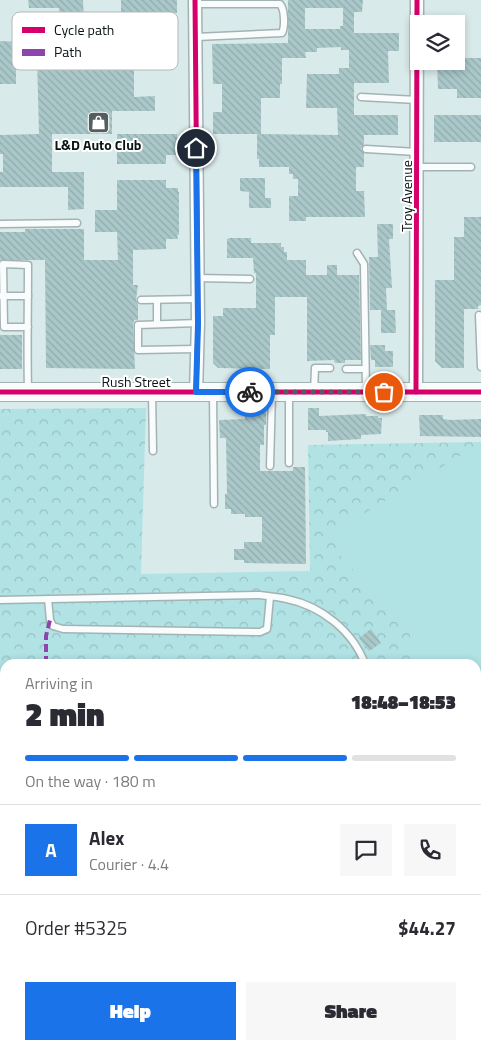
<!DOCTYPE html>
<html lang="en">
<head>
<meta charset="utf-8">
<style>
  body { margin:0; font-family:"Titillium Web",sans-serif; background:#f7f7f7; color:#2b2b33; height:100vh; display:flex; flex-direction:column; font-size:19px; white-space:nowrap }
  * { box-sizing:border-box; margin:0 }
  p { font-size:16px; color:#7c7c81 }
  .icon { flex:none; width:28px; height:28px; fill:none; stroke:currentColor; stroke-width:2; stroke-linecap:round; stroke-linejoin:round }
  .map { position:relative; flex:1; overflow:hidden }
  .panel { position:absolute; left:0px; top:659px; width:481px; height:391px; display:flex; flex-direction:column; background:#fff; border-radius:15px 15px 0 0; box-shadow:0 2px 8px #0003 }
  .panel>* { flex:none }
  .controls { position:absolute; left:410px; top:15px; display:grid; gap:10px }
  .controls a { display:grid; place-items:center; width:55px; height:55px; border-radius:0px; background:#fff; box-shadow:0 2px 8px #0003; font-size:25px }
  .pin { position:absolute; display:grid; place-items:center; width:42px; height:42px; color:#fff; margin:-21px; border:2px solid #fff; border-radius:50%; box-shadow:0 1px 5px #0007 }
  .courier { position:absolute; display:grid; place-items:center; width:50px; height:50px; margin:-25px; border:4px solid #1a73e8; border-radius:50%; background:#fff; color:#222; box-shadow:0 1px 6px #0007 }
  .overview em { font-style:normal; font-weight:800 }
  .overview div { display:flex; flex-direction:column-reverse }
  .overview { display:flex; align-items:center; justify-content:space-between; height:85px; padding:0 25px }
  h1 { font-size:32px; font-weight:800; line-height:38px }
  .bar { display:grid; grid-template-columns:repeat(4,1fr); gap:8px 5px; align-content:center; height:60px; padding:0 25px }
  .bar i { height:6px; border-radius:4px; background:#e1e1e2 }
  .bar .active { background:#1a73e8 }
  .bar p { grid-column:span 4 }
  .line { display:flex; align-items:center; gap:12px; padding:0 25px; border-top:1px solid #e1e1e2 }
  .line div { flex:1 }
  .round { display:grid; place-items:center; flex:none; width:52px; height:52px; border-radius:0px; background:#f7f7f7 }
  .primary-button { display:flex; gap:10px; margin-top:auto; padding:10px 25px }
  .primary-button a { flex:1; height:58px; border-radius:0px; background:#1a73e8; color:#fff; font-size:20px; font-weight:800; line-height:58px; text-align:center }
  .primary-button a+a { background:#f7f7f7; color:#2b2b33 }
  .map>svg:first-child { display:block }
  .forest { fill:url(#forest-crowns); fill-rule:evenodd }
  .garden { fill:#b1e2e4 }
  .building { fill:url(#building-back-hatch); fill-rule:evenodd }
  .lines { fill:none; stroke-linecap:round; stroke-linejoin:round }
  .lane-casing { stroke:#a5b2b3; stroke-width:9 }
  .street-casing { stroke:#a5b2b3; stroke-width:15 }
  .secondary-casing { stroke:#a5b2b3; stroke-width:20 }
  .lane { stroke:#f9fcfc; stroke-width:6 }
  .street { stroke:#f9fcfc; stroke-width:12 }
  .secondary { stroke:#f9fcfc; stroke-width:18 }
  .quiet { stroke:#8e44ad; stroke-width:4; stroke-dasharray:8 4; stroke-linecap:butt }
  .cycleway-casing { stroke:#fff; stroke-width:8 }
  .cycleway { stroke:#d6006c; stroke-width:5 }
  .done { stroke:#525f60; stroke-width:5; stroke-dasharray:0 9 }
  .route { stroke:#1a73e8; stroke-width:6 }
  .labels { text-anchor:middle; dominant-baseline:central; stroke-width:4; stroke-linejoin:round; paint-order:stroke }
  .poi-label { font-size:14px; font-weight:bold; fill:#091415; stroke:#fff }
  .street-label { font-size:14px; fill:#091415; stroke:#fff }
  .key { fill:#fff; stroke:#b5b8b9; stroke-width:1 }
  .key-label { font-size:14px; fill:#091415 }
</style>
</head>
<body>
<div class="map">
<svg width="481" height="1049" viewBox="0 0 481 1049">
  <defs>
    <pattern id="forest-crowns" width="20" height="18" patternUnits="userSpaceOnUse" patternTransform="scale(1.25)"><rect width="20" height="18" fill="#b1e2e4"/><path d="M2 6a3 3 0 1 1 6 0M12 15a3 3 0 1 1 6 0" fill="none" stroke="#97c1c3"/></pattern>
    <pattern id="building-back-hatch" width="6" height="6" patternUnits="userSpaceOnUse" patternTransform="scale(1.25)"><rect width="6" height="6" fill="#aac8c9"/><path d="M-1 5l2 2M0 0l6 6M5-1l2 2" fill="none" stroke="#91abac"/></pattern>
  </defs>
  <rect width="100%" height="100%" fill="#d9eaeb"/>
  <path class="forest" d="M146 408 141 574 310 571 308 445 481 442V1049H0V409ZM5 664H476V1045H5Z"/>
  <g class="garden">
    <path d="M475 447 481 452V1049H411V1045H476V664H410V634L338 553V529Z"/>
    <rect x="227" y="1045" width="114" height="4"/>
  </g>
  <g class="building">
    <path d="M28 0H83L84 21H109V43H145V58H134V97L155 96V111H112V134H52V172H84V209L68 210V187H0V172H3V154H0V135L39 134 37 58H16V84H0V41L45 43V41H57V36H59V8H29Z"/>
    <path d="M121 0H177V13L121 12Z"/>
    <path d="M288 0H363L362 12H354V33H399V51H388L389 83H354V115H398V135H364V145L361 149 364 153V167H356V191H364L365 217H306V221H289V196H298V179H293V174H289V167H259V159H257V134L338 135 337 108H306L307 74H339V68H349V50H341V47L317 48V52H305L306 58H282V84H280V98H261V134H213V112H222V84H213L212 44 288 43ZM305 8H343V26H340V29H305Z"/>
    <path d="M456 58H481V98H457V89H438L437 61H456Z"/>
    <rect x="434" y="115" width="47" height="27"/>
    <path d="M117 134H177V155H166V164H117Z"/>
    <path d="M240 178H265V198H271V208H249V192L240 191Z"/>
    <path d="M117 180H166V188H178V192H179V235H177L178 239H166V249L133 250V285H138L136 300 138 304V320H134L133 325 135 369 46 368 45 260H0V232H25V229H84V260H118L117 232H95V210H117Z"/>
    <path d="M464 217H481V305L478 306V309H464V368H442L435 361V280H454V237H464Z"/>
    <path d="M377 224H393V239H389L392 288H386L387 310H370L369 257H378Z"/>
    <path d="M230 238H251V243H281V247H284V252H287V260H306V275H327V265H337V275H359L361 360H345V363H335L334 360 307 361V297H275V335H270V369L218 368 213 363V316H223V308H256V273H254L253 258H227V239Z"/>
    <path d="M381 310H395L396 333H381Z"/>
    <rect x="0" y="335" width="22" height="34"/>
    <path d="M370 345H385V351H393V367H375V360H371Z"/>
    <path d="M308 408H319V416L366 414V416H378V418H382L381 434 361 435V439L328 441V432H326V430H308Z"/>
    <path d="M245 411H266V425H264V445H260V471H293V467H305L306 564 244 563V560H234V549H244V542H262V517H245V514H231V509H225V494H227L226 438H220L219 420 245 419Z"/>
    <path d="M419 415H443V419L450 420 481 419V437L420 436Z"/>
    <path d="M371 629 381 643 369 651 359 638Z"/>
  </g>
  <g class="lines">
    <defs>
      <g id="lane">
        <path d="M195 4H280C285 10 285 27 282 33L196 37"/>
        <path d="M361 97 417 100"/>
        <path d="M366 149 417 152"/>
        <path d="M417 167H471"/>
        <path d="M0 224 77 223"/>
        <path d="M357 253 364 264 366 390"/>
        <path d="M197 278 250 279"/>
        <path d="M1 296H28"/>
        <path d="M141 300 197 299"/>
        <path d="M157 300V324"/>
        <path d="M479 315 481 367"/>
        <path d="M28 327H4L3 264 28 265C28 307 27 349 28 391"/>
        <path d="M196 349 138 350V325L198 323"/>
        <path d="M346 369H365"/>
        <path d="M314 392 315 368H330"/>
        <path d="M152 393 153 451"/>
        <path d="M213 393 214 504"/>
        <path d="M289 463V393"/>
        <path d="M270 466 272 393"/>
        <path d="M48 599 50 620 53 626 63 629 260 632 267 629 270 597"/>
        <path d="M0 600 259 595C268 596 278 597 287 599 321 606 353 631 365 664"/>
        <path d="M384 1049V1045"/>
      </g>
      <g id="street">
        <path d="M195 0 198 323 196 392"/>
        <path d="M416 392 417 0"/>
      </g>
      <path id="secondary" d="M0 392H481"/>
    </defs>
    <use href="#lane" class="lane-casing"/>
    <use href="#street" class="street-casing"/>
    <use href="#secondary" class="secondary-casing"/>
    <use href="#lane" class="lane"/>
    <use href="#street" class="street"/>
    <use href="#secondary" class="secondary"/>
    <g class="quiet">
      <path d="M46 664V636L50 620"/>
      <path d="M197 1045 198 1049"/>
      <path d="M48 1049 57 1045"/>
    </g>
    <defs>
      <g id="cycleway">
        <path d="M195 0 198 323 196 392"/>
        <path d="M0 392H481"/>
        <path d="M416 392 417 0"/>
      </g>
    </defs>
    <use href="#cycleway" class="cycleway-casing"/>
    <use href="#cycleway" class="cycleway"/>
  </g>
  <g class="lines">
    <path class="done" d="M250 392H384"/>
    <path class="route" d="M196 148 198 324 196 392H250"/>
  </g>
  <defs>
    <symbol id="shop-square" viewBox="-11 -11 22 22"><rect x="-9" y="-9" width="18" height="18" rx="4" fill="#525f60" stroke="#fff"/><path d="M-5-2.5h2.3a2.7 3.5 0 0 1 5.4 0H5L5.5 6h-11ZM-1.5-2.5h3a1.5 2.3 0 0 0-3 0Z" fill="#fff"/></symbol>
  </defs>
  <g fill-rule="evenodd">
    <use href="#shop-square" x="86" y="110" width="25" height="25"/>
  </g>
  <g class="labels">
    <g class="poi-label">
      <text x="98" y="144">L&amp;D Auto Club</text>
    </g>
    <g class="street-label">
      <text transform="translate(406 196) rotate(-90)">Troy Avenue</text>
      <text x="136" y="381">Rush Street</text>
    </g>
  </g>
  <rect x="12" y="12" width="166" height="58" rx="8" class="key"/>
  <rect x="22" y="27" width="23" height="6" fill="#d6006c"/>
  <rect x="22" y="49" width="23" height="7" fill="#8e44ad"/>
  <g class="key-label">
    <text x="54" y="35">Cycle path</text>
    <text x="54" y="57">Path</text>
  </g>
</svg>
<div class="controls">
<a><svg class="icon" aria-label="layers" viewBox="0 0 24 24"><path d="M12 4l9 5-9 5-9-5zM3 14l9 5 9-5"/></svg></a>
</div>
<div class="pin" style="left:384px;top:392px;background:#ea580c"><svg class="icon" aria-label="bag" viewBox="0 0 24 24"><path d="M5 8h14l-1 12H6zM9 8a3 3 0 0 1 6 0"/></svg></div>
<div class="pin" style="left:196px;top:148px;background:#1f2937"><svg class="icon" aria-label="home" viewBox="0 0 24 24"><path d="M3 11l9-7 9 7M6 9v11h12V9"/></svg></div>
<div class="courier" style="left:250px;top:392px"><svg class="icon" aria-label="bike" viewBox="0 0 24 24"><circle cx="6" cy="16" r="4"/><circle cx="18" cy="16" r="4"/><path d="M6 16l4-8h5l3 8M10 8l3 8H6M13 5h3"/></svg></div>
<section class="panel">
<div class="overview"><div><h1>2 min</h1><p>Arriving in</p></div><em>18:48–18:53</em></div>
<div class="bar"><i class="active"></i><i class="active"></i><i class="active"></i><i></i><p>On the way · 180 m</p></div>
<div class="line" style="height:90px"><b class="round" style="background:#1a73e8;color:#fff">A</b><div><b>Alex</b><p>Courier · 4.4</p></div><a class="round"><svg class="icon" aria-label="chat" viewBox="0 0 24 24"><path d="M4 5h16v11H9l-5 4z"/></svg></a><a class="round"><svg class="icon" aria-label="phone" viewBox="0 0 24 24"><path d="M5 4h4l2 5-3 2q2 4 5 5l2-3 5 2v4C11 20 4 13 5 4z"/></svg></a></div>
<div class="line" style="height:65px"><div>Order #5325</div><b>$44.27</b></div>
<div class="primary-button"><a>Help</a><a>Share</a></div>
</section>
</div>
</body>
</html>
